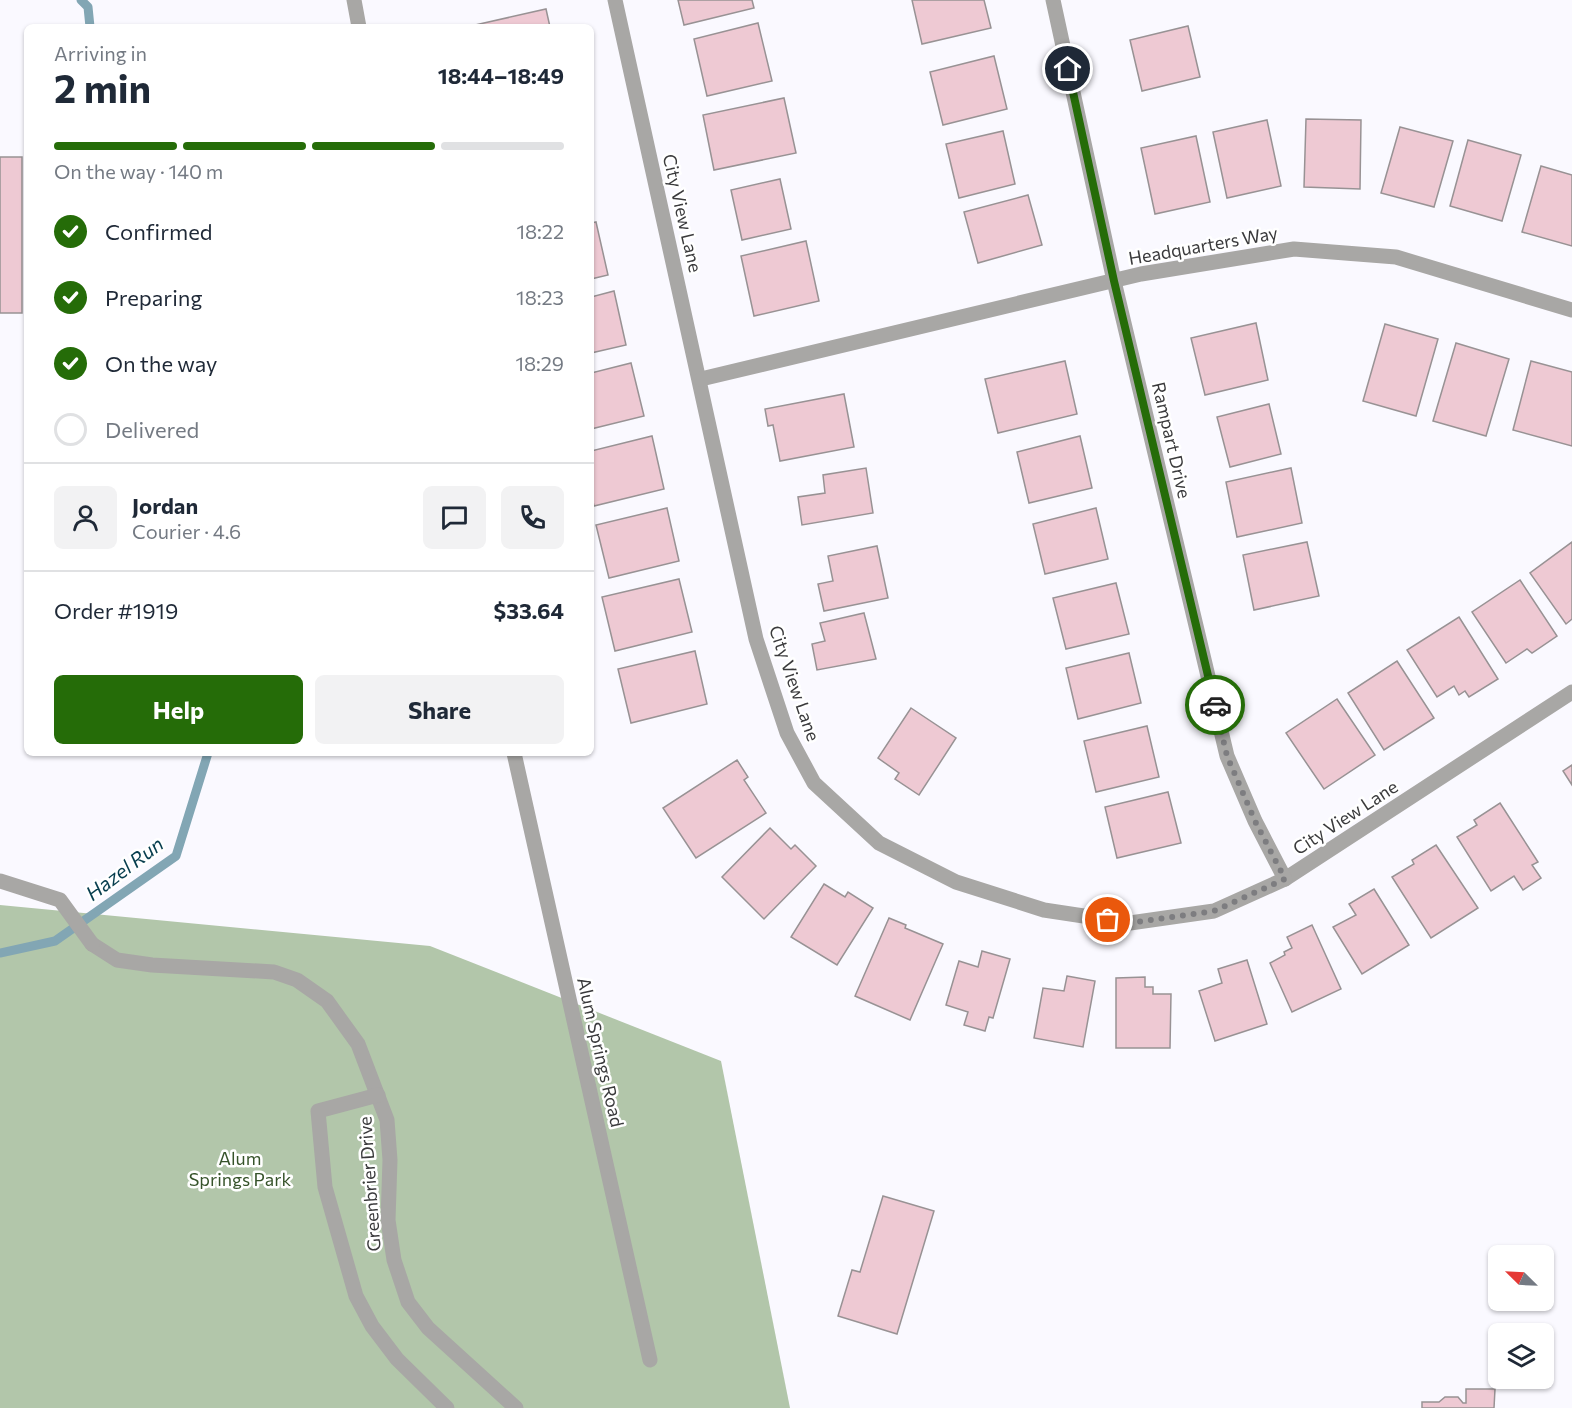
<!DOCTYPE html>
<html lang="en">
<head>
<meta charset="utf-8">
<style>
  body { margin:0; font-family:Commissioner,sans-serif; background:#f2f2f3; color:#1f2937; height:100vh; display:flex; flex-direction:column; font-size:22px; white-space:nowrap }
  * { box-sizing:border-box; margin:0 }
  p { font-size:20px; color:#747a83 }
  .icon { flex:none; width:33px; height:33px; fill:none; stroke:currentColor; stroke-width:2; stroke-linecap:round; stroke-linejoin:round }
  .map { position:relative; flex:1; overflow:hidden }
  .details { position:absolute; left:24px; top:24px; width:570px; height:732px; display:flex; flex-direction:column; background:#fff; border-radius:9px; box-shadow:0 2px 4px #0004 }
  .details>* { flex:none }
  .needle { width:39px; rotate:294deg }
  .controls { position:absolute; left:1488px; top:1245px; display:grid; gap:12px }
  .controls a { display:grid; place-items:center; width:66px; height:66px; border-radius:9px; background:#fff; box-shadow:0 2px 4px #0004; font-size:30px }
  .pin { position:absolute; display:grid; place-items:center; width:51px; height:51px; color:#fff; margin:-26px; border:3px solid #fff; border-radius:50%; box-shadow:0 2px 6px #0007 }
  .courier { position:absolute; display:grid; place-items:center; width:60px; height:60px; margin:-30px; border:4px solid #256c08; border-radius:50%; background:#fff; color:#222; box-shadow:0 2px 8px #0007 }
  .summary em { font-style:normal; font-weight:700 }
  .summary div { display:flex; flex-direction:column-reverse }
  .summary { display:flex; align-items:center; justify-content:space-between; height:102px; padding:0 30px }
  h1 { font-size:39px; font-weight:700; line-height:45px }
  .bar { display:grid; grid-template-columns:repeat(4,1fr); gap:9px 6px; align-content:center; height:72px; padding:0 30px }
  .bar i { height:8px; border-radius:4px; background:#e0e1e3 }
  .bar .on { background:#256c08 }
  .bar p { grid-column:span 4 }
  .line { display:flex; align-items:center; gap:15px; padding:0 30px; border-top:2px solid #e0e1e3 }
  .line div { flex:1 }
  .round { display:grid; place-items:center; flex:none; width:63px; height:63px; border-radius:9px; background:#f2f2f3 }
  ol { padding:0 30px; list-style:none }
  li { display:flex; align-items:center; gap:18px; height:66px }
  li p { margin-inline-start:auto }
  li .icon { padding:6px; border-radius:50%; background:#256c08; color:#fff; stroke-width:4 }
  li:last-child { color:#747a83 }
  li i { width:33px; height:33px; border:3px solid #e0e1e3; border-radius:50% }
  .action { display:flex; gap:12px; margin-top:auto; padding:12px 30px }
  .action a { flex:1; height:69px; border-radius:9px; background:#256c08; color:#fff; font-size:24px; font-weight:700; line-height:69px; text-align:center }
  .action a+a { background:#f2f2f3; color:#1f2937 }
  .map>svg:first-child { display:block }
  .forest { fill:#b2c6aa }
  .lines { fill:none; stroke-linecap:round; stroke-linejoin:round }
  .stream { stroke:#82a6b4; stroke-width:9 }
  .building { fill:#eec9d3; stroke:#989294; stroke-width:1.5 }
  .lane { stroke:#a8a7a5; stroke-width:15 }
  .street { stroke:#a8a7a5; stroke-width:15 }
  .done { stroke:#7d7d80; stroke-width:6; stroke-dasharray:0 10.8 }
  .route { stroke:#256c08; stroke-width:8 }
  .labels { text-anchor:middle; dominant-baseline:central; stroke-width:5; stroke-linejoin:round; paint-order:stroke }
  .street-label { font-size:18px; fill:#3a3a3c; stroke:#fff }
  .park-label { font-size:18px; fill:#36532a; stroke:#fff }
  .water-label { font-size:20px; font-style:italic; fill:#063d4d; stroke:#fff }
</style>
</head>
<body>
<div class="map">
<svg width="1572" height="1408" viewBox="0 0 1572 1408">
  <rect width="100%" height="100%" fill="#faf9ff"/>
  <path class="forest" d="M0 905 430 946 721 1061 790 1408H0Z"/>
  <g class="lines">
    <g class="stream">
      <path d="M81 0 88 7 90 27"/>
      <path d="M0 953 55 941 176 856 208 753"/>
    </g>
  </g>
  <g class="building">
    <path d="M678 0H752L754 8 684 25Z"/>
    <path d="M912 0H984L991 28 922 44Z"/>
    <path d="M546 9 550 27H476L475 25Z"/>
    <path d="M758 23 772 81 707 96 694 39Z"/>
    <path d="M1188 26 1200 77 1142 91 1130 40Z"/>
    <path d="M994 56 1007 109 943 125 930 72Z"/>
    <path d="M784 98 796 153 714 170 703 115Z"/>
    <path d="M1306 119 1361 120 1360 189 1304 187Z"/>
    <path d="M1267 120 1281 186 1227 198 1213 132Z"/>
    <path d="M1400 127 1453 141 1434 207 1381 193Z"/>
    <path d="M1003 131 1015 184 959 198 946 144Z"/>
    <path d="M1196 136 1210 202 1155 214 1141 148Z"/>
    <path d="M1468 140 1521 155 1502 221 1450 206Z"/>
    <rect x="0" y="157" width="22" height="156"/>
    <path d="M1541 166 1572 175V246L1522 232Z"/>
    <path d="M780 179 791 229 742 240 731 190Z"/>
    <path d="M1028 195 1042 245 978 263 964 212Z"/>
    <path d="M596 222 608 275 591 279V223Z"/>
    <path d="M806 241 819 301 754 316 741 256Z"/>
    <path d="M614 291 626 345 591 353V297Z"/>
    <path d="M1256 323 1268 380 1205 395 1191 338Z"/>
    <path d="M1385 324 1438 339 1416 416 1363 401Z"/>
    <path d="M1456 343 1509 359 1486 436 1433 421Z"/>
    <path d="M1065 361 1077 414 998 433 985 379Z"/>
    <path d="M1531 361 1572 372V446L1513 430Z"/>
    <path d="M631 363 644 416 591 429V373Z"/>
    <path d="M844 394 854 447 780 461 773 425 768 426 765 409Z"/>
    <path d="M1269 404 1281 454 1230 467 1217 417Z"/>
    <path d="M652 436 664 489 594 506 591 493V451Z"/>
    <path d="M1080 436 1092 488 1029 503 1017 452Z"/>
    <path d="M866 468 873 513 802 525 798 497 825 493 823 475Z"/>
    <path d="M1291 468 1302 523 1237 537 1226 482Z"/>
    <path d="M667 508 679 561 609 578 596 525Z"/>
    <path d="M1096 508 1108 559 1045 574 1033 524Z"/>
    <path d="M1307 542 1319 596 1254 610 1243 555Z"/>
    <path d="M1572 542V619L1566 624 1530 573Z"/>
    <path d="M877 546 888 598 824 611 818 584 833 581 828 556Z"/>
    <path d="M679 579 692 632 615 651 602 597Z"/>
    <path d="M1520 580 1557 636 1532 653 1527 649 1506 663 1472 612Z"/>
    <path d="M1116 583 1129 634 1066 649 1053 598Z"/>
    <path d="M864 613 876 659 817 670 812 644 825 641 820 623Z"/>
    <path d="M1459 617 1498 679 1469 697 1465 691 1459 695 1454 686 1437 697 1407 650Z"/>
    <path d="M695 651 707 704 631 723 618 669Z"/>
    <path d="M1129 653 1141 703 1078 719 1066 668Z"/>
    <path d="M1397 661 1434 718 1384 750 1348 693Z"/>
    <path d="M1337 699 1375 755 1324 789 1286 733Z"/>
    <path d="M911 708 956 738 919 795 895 779 899 773 878 758Z"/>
    <path d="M1147 726 1159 777 1096 792 1084 741Z"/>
    <path d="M737 760 748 777 744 780 766 813 696 858 663 808Z"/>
    <path d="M1572 765V785L1563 771Z"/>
    <path d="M1168 792 1181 843 1117 858 1105 807Z"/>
    <path d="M1500 803 1538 862 1532 865 1541 878 1523 890 1514 876 1491 891 1457 837 1477 825 1474 820Z"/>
    <path d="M770 828 791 849 795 845 816 866 764 919 722 877Z"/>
    <path d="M1436 845 1478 908 1431 938 1392 877 1414 864 1412 860Z"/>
    <path d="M824 884 845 897 848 892 873 908 837 965 791 937Z"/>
    <path d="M1374 889 1409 945 1362 974 1333 927 1356 915 1349 904Z"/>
    <path d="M889 918 906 925 905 928 943 944 910 1020 855 996Z"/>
    <path d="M1312 925 1341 989 1292 1012 1270 963 1285 955 1284 952 1292 948 1287 937Z"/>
    <path d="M982 951 1010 959 993 1018 989 1017 985 1031 964 1025 968 1012 946 1005 959 961 978 967Z"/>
    <path d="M1247 960 1267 1024 1215 1041 1199 991 1222 983 1218 969Z"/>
    <path d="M1067 976 1095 981 1083 1047 1034 1038 1043 988 1064 991Z"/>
    <path d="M1145 977V987H1153V994H1171L1170 1048H1116V978Z"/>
    <path d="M883 1196 934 1211 897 1334 838 1316 852 1270 860 1272Z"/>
    <path d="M1466 1389H1495L1494 1408H1422V1402H1439L1445 1397H1458L1463 1403H1466Z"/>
  </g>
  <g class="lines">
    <g class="lane">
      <path d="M354 0 359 27"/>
      <path d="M514 753 650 1360"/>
      <path d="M92 944 117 960 152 965 274 972 297 980 327 1001 358 1044 387 1120 390 1160 388 1220 394 1260 408 1302 428 1328 516 1408"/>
      <path d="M378 1095 318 1111 325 1187 356 1296 372 1326 397 1359 447 1408"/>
    </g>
    <g class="street">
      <path d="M615 0 756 639 787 733 814 783 879 843 956 882 1044 910 1130 923 1214 911 1285 879 1572 692"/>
      <path d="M1053 0 1114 281 1227 756 1255 821 1285 879"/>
      <path d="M701 379 1141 274 1294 249 1396 257 1572 310"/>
      <path d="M0 881 60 900 92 944"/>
    </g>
  </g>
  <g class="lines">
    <path class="done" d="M1108 920 1130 923 1214 911 1285 879 1255 821 1227 756 1215 705"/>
    <path class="route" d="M1068 69 1114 281 1215 705"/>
  </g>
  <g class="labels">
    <g class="street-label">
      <text transform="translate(683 213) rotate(77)">City View Lane</text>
      <text transform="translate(1203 245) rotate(-10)">Headquarters Way</text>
      <text transform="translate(1172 440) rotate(77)">Rampart Drive</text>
      <text transform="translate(795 683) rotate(71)">City View Lane</text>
      <text transform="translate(1345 817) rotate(-33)">City View Lane</text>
      <text transform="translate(601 1052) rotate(77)">Alum Springs Road</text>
      <text transform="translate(369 1184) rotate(-94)">Greenbrier Drive</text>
    </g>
    <g class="park-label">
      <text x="240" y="1158">Alum<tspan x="240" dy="21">Springs Park</tspan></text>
    </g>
    <g class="water-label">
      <text transform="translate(124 868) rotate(-37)">Hazel Run</text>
    </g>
  </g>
</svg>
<div class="controls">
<a><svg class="needle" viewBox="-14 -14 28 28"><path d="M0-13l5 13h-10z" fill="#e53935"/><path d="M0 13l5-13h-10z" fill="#747a83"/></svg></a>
<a><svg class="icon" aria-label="layers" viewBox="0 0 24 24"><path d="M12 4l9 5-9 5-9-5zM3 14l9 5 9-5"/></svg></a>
</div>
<div class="pin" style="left:1108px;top:920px;background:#ea580c"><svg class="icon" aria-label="bag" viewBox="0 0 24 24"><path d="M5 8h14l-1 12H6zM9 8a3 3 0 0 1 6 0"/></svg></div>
<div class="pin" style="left:1068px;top:69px;background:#1f2937"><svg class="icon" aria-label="home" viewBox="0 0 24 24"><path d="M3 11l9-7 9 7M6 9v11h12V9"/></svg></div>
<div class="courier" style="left:1215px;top:705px"><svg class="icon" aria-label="car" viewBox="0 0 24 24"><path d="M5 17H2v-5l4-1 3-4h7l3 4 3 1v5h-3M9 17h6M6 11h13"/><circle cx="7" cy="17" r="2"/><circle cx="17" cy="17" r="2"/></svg></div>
<section class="details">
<div class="summary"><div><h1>2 min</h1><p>Arriving in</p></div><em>18:44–18:49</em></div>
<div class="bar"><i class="on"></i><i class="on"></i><i class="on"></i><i></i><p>On the way · 140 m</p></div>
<ol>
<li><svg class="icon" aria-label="check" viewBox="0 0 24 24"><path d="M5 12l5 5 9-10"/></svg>Confirmed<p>18:22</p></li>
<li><svg class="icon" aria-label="check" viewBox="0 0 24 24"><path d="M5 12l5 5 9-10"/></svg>Preparing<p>18:23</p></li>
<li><svg class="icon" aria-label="check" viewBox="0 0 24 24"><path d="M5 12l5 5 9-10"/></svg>On the way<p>18:29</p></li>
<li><i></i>Delivered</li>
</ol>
<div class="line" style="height:108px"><a class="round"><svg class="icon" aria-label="person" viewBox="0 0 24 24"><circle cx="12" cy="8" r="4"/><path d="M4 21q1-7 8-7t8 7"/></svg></a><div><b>Jordan</b><p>Courier · 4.6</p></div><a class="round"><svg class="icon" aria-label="chat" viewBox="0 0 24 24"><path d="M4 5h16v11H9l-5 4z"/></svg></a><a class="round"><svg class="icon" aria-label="phone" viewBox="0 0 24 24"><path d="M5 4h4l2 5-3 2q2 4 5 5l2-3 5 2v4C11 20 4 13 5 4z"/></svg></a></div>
<div class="line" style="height:78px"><div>Order #1919</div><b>$33.64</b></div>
<div class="action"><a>Help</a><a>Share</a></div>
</section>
</div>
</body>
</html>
